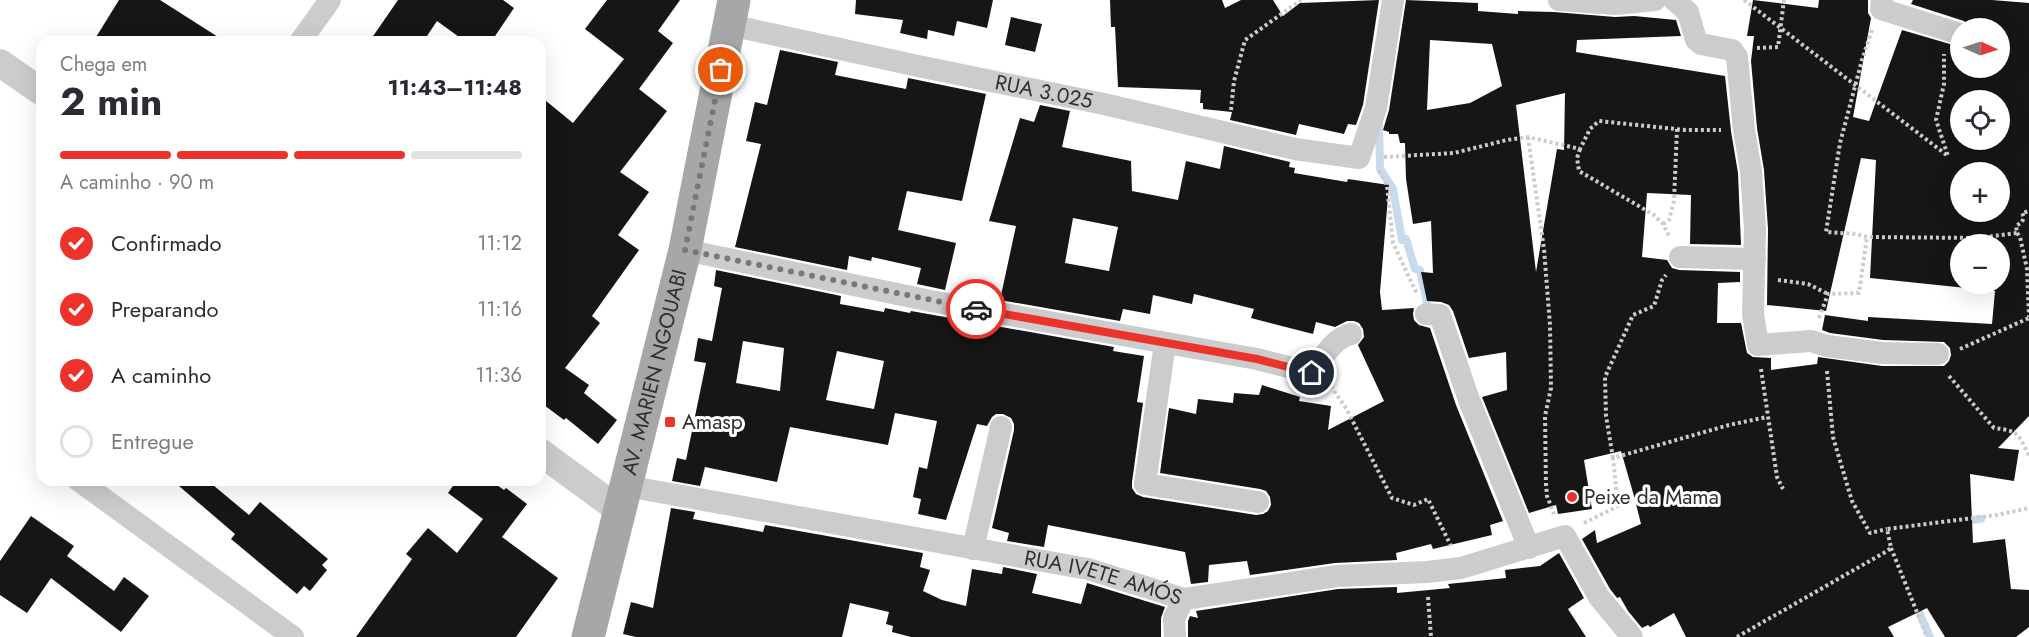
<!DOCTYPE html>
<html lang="pt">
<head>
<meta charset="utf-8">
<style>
  body { margin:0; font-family:Jost,sans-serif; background:#f2f2f3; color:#2b2b33; height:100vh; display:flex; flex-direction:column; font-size:22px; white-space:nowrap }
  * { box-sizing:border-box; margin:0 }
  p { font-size:20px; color:#7c7c81 }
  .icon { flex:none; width:33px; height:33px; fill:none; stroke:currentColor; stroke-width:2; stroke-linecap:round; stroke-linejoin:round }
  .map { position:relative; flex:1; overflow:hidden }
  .side { position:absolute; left:36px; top:36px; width:510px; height:450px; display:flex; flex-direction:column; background:#fff; border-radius:18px; box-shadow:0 6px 24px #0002 }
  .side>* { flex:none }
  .needle { width:39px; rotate:93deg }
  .tools { position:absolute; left:1950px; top:18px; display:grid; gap:12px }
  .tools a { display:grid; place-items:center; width:60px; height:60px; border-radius:50%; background:#fff; box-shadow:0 6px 24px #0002; font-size:30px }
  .pin { position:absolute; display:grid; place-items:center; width:51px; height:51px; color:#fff; margin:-26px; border:3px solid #fff; border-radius:50%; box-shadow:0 2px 6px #0007 }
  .courier { position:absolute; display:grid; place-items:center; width:60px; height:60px; margin:-30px; border:4px solid #ec322b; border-radius:50%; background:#fff; color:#222; box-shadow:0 2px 8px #0007 }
  .overview em { font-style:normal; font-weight:700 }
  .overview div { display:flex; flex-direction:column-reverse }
  .overview { display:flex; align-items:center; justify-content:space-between; height:102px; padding:0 24px }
  h1 { font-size:39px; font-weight:700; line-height:45px }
  .bar { display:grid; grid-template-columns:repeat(4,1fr); gap:9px 6px; align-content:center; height:72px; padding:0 24px }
  .bar i { height:8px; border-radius:4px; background:#e1e1e2 }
  .bar .selected { background:#ec322b }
  .bar p { grid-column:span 4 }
  ol { padding:0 24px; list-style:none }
  li { display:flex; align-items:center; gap:18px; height:66px }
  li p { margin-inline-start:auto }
  li .icon { padding:6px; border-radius:50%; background:#ec322b; color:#fff; stroke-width:4 }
  li:last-child { color:#7c7c81 }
  li i { width:33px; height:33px; border:3px solid #e1e1e2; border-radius:50% }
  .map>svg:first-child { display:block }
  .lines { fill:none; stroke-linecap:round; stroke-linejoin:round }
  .stream { stroke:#c8dbed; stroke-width:8 }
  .building { fill:#161616; fill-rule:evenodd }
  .path { stroke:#ccc; stroke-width:4; stroke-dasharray:3 3; stroke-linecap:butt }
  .minor { stroke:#ccc; stroke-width:22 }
  .tertiary { stroke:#ccc; stroke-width:28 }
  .primary { stroke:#a7a7a7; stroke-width:33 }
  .done { stroke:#787878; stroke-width:6; stroke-dasharray:0 10.8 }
  .route { stroke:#ec322b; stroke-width:8 }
  .poi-dot { fill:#ec322b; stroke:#fff; stroke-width:2 }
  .labels { text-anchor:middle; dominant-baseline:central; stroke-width:6; stroke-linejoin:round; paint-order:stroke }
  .street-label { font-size:21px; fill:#2f2f2f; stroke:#fff }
  .poi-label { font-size:21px; fill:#2f2f2f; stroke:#fff; text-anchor:start }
</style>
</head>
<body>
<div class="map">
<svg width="2029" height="637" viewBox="0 0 2029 637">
  <rect width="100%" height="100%" fill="#fff"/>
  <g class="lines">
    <g class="stream">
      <path d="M1379 122 1380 169 1393 189 1402 240 1406 239 1415 269 1420 270 1429 312"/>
      <path d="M1961 521 1981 519"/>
      <path d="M1915 603 1930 637"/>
    </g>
  </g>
  <g class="building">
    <path d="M119 0H160L226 42H93Z"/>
    <path d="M398 0H503L514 8 491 42H466L437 21 423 42H369Z"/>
    <path d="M607 0H680L658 31 673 43 639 89 667 111 620 172 649 192 618 235 639 250 592 316 600 323 565 368 589 385 584 393 617 420 598 444 566 418 564 420 540 402V96L573 123 624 59 585 29Z"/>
    <path d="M856 0H993L987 28 957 21 954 36 928 30 927 39 900 33 903 20 855 14Z"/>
    <path d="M1110 0H1222L1225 8 1241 0H1273L1283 16 1300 3 1379 0 1363 105 1356 125 1348 124 1344 134 1299 124 1296 135 1230 120 1232 112 1203 109V103H1200L1201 90 1118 87 1115 27H1111Z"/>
    <path d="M1406 0 1478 3V11L1518 14V11L1554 12 1615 17 1634 16 1676 20 1681 36 1577 40 1576 52 1725 76 1731 131 1738 173 1741 245 1690 244 1691 195 1647 193 1642 257 1667 260 1672 268 1679 270 1740 272V282L1718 283 1717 323H1741L1747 353 1753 357 1771 358V370L1817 364 1818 357 1882 366H1944L1949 361 1951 355 1950 348 1944 342 1883 340 1830 333 1822 330 1825 315 1868 321V317L1992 324 1995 291 1870 278 1876 160 1861 158 1826 311 1767 305 1768 229 1764 170 1757 128 1751 61 1754 36H1747L1753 0 1818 8 1819 0H1868V13L1871 18 1853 117 1869 121 1902 30 1960 47V68H2000V28H1972L1964 21 1911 4 1913 0H1992L2029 3V416L1998 448 2019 450 2014 481 1970 474 1973 543 2005 539 2011 589 2029 590V627L2016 637H1945L1927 608 1888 627 1894 637H1686L1674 613 1650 627 1648 625 1642 628 1628 611 1620 597 1617 598 1610 589 1582 539 1595 530 1597 543 1641 524 1636 504 1640 502 1636 503 1621 451 1584 460 1592 509 1558 514 1556 505 1529 513 1482 397 1507 390 1506 352 1469 358 1453 311 1449 305 1441 302 1427 301 1421 272 1433 273 1431 221 1413 224 1406 179 1405 143H1400L1398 134H1389V132L1383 130 1389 110ZM1430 40 1492 44 1502 86 1470 103 1427 110ZM1565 93 1564 150 1557 149 1536 272 1516 105ZM1960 100H2000V140H1960ZM1960 172H2000V212H1960ZM1960 244H2000V284H1960Z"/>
    <path d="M1011 17 1042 24 1035 52 1005 45Z"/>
    <path d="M780 50 838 62 835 75 906 89 908 78 986 94 962 201 907 191 898 230 956 243 945 290 917 284 921 268 872 257 871 261 849 256 847 270 735 247 761 144 746 141 755 102 767 105Z"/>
    <path d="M1040 105 1070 111 1062 147 1131 161 1132 191 1178 200 1186 161 1220 169 1224 146 1290 162 1289 167 1295 168 1294 173 1347 182 1348 179 1389 185 1380 292 1382 310 1414 308 1413 314 1414 320 1419 325 1430 328 1456 405 1503 521 1490 525 1492 535 1433 549 1431 544 1396 553 1397 560 1335 563 1250 575 1247 561 1209 565 1208 582 1191 584 1185 552 1048 525 1044 547 1007 541 1009 533 992 528 1014 430V424L1011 418 1003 414H996L992 417 987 426 977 424 946 520 918 514 921 499 913 497 919 467 927 469 937 421 895 413 888 445 790 427 777 482 705 467 700 486 672 481 677 458 686 460 706 363 694 361 698 338 712 341 722 288 714 286 716 270 841 296 840 304 884 312 885 308 910 313 911 311 1114 347 1113 351 1144 356 1137 402 1143 403 1132 482V488L1136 494 1143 497 1256 515 1263 514 1268 511 1271 505 1270 497 1266 491 1260 489 1160 473 1169 408 1196 414 1198 399 1233 403 1234 393 1259 395 1262 385 1300 397 1299 401 1331 406 1328 430 1384 401 1358 345 1364 337 1363 329 1359 323 1354 321H1347L1335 327 1316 322 1313 334 1251 318 1254 309 1194 294 1192 304 1153 295 1150 314 1123 309 1120 321 1000 300 1016 226 989 221 1020 118 1034 122ZM1073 218 1118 227 1109 271 1065 263ZM743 341 784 348 780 391 736 383ZM837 351 884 361 874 409 826 400Z"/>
    <path d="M172 480H207L249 515 260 502 328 559 322 565 327 570 310 591 304 586 297 594 231 539 235 534Z"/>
    <path d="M457 480H490L504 490 506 488 527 504 502 537 558 578 516 637H356L412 559 406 554 428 528 457 553 483 519 448 493Z"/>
    <path d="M671 508 695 512 693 519 763 532 765 525 923 553 920 567 930 570 923 591 942 600 966 606 972 569 1002 574 1003 567 1037 574 1032 593 1081 604 1087 583 1165 607 1161 618V637H911L892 632 893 626 886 624 889 612 850 603 842 637H636L623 634 631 602 653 608Z"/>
    <path d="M31 516 74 546 67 556 114 591 124 577 149 596 121 632 51 578 27 613 0 595V561Z"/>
    <path d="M1559 553 1584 598 1568 609 1586 637H1188V621L1190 616 1198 618 1196 611 1338 589 1397 587V593L1450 588 1448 584 1506 578 1505 570 1540 566Z"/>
  </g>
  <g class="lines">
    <g class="path">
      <path d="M1744 0 1948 156 1936 120 1944 84V54"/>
      <path d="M1872 30 1862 60 1840 143 1826 232 1856 234 1867 237 1978 238 2017 233 2016 226 2022 222 2024 217 2022 213 2029 211"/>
      <path d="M1757 48 1778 47 1784 0"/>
      <path d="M1231 110 1234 81 1245 40 1301 0"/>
      <path d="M1528 137 1544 249 1550 325 1551 388 1545 416 1546 484 1547 496 1554 514"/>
      <path d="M1580 149 1577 158 1579 171 1654 215 1663 224 1669 236"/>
      <path d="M1384 157 1454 153 1507 140 1528 137 1580 149 1590 129 1599 121 1685 130H1721"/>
      <path d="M1379 171 1387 185 1393 243 1417 294"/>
      <path d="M1663 224 1669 220 1674 201 1677 129"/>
      <path d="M2017 233 2020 237 2027 269 2029 317"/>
      <path d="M1778 280 1808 284 1828 294"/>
      <path d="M1819 318 1828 294 1859 293 1867 237"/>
      <path d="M1960 349 2029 318"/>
      <path d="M1761 369 1777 477 1783 489"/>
      <path d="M1827 371 1833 437 1852 501 1870 533 1887 529"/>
      <path d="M1949 376 1994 428C2019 431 2018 433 2029 456"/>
      <path d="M1331 386 1347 410 1392 498 1414 505 1428 499 1451 546"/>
      <path d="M1613 458 1606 416 1605 377 1633 315 1654 306 1662 280 1666 275"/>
      <path d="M1584 523 1618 506 1613 458 1729 425 1767 417"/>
      <path d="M1891 548 1927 637"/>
      <path d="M1428 597 1431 637"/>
      <path d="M1737 637 1887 551 1891 548 1887 529 1997 515 2029 508"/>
    </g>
    <g class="minor">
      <path d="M1559 0 1616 4 1655 0"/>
      <path d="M1674 0 1688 12 1696 40 1701 44 1732 50 1737 57 1744 130 1751 171 1755 229 1753 314 1758 345 1811 341 1827 346 1882 353 1938 354"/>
      <path d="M1882 0 1881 9 1960 34"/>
      <path id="s1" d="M730 25 918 66 1104 104 1295 149 1359 158 1376 108 1393 0"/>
      <path d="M300 42 330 0"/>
      <path d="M685 250 931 301 1257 359 1312 373C1322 359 1333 338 1351 334"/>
      <path d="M1680 257 1755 259"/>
      <path d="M1426 314 1440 315 1469 400 1529 548"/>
      <path d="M1165 343 1145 484 1258 502"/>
      <path d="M78 480 293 637"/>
      <path id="s2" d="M626 486 1088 569 1184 599 1337 576 1427 572 1461 568 1565 536 1599 597 1632 637"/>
      <path d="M973 549 1001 427"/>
      <path d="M1175 637 1174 618 1184 599"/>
    </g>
    <g class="tertiary">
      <path d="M0 63 42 92"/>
      <path d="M540 452 619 510"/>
    </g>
    <path class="primary" id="s3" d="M588 637 685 250 734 0"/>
  </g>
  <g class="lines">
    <path class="done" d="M721 70 685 250 976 309"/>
    <path class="route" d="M976 309 1257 359 1312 373"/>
  </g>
  <g class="poi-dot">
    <rect x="664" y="416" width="12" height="12" rx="3"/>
    <circle cx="1572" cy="497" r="6"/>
  </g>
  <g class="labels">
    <g class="street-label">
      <text stroke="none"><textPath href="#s1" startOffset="321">RUA 3.025</textPath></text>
      <text stroke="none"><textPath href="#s3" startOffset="273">AV. MARIEN NGOUABI</textPath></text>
      <text stroke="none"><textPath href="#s2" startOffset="486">RUA IVETE AMÓS</textPath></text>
    </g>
    <g class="poi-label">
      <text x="682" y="422">Amasp</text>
      <text x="1584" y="497">Peixe da Mama</text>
    </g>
  </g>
</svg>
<div class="tools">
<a><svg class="needle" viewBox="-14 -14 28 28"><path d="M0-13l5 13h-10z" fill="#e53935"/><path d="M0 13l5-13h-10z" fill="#7c7c81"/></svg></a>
<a><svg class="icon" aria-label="locate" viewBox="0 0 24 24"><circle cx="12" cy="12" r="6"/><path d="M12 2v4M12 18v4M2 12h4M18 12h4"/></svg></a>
<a>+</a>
<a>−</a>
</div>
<div class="pin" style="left:721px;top:70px;background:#ea580c"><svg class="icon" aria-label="bag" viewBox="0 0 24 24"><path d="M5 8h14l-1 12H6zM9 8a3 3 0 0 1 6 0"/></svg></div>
<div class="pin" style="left:1312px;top:373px;background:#1f2937"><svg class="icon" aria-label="home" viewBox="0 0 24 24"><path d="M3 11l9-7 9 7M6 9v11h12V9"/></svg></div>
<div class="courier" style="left:976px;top:309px"><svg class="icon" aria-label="car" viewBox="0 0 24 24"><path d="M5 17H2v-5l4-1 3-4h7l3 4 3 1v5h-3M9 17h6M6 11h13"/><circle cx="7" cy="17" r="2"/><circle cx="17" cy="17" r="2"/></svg></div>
<section class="side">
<div class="overview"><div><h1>2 min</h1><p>Chega em</p></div><em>11:43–11:48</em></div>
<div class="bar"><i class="selected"></i><i class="selected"></i><i class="selected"></i><i></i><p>A caminho · 90 m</p></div>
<ol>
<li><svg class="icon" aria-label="check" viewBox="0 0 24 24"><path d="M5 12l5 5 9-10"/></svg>Confirmado<p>11:12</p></li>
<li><svg class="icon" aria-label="check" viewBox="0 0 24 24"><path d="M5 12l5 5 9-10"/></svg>Preparando<p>11:16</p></li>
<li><svg class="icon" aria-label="check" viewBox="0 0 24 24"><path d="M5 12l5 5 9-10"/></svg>A caminho<p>11:36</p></li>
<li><i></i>Entregue</li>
</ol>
</section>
</div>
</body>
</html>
